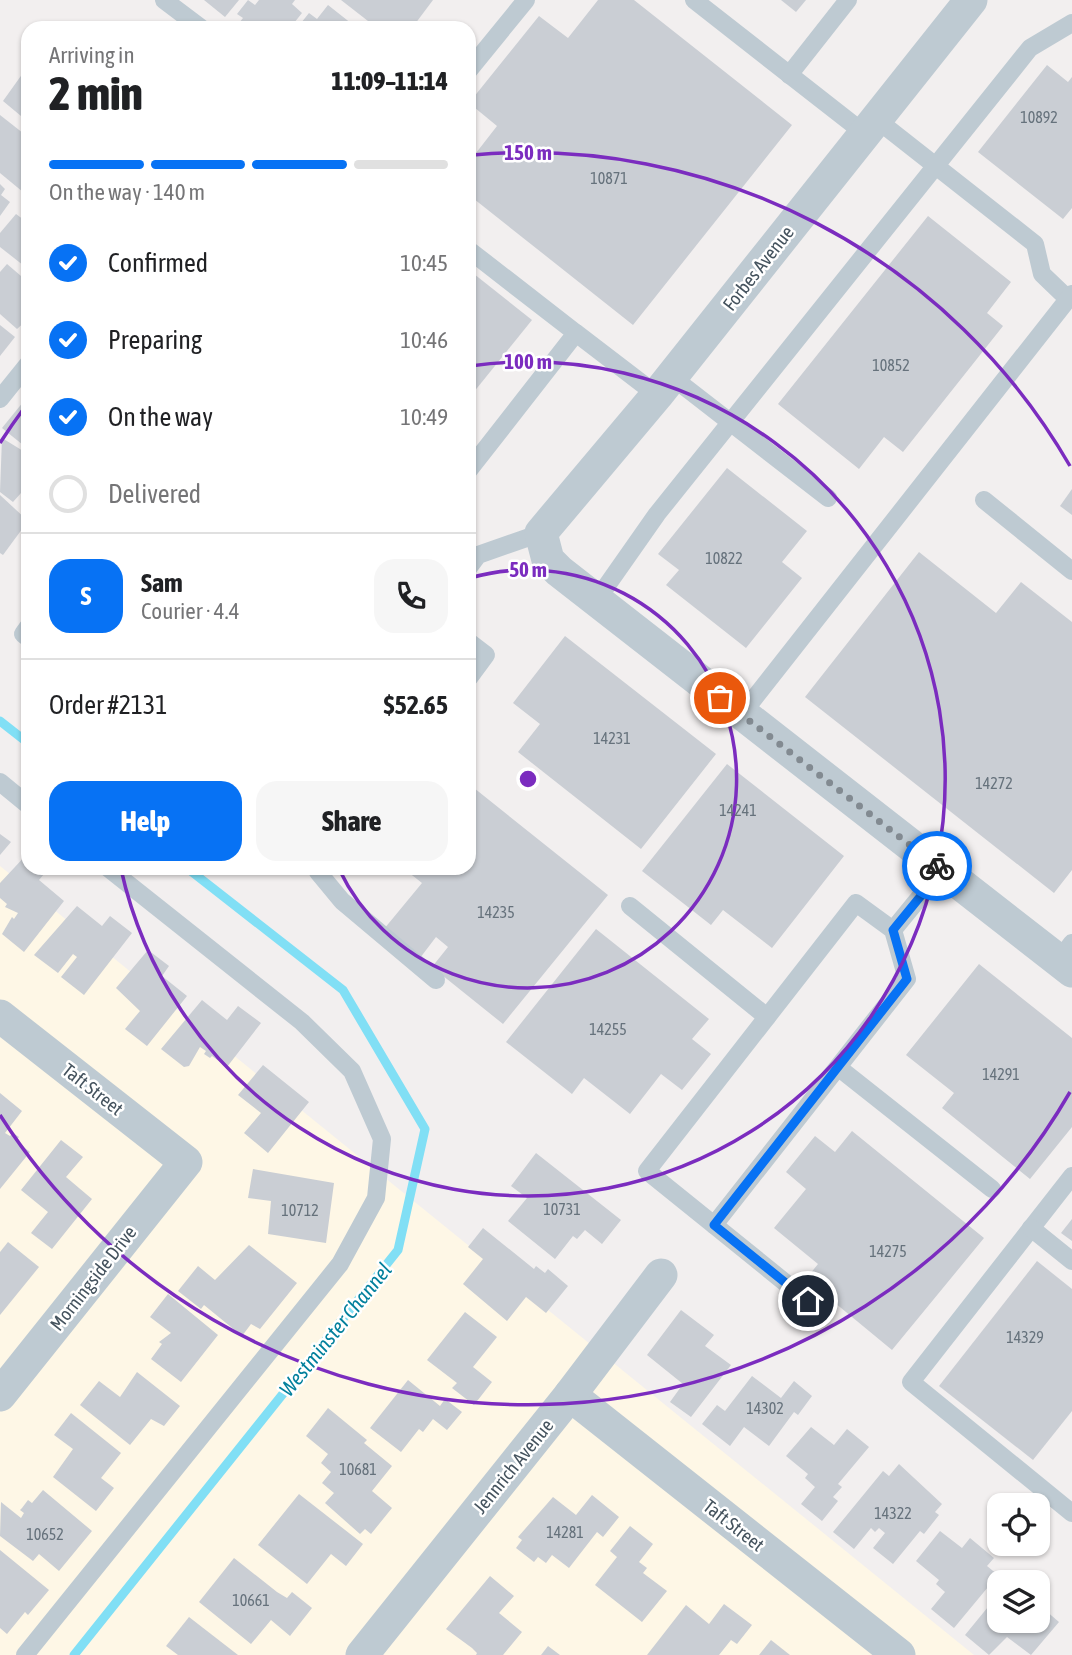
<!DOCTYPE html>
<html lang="en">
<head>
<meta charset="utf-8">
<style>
  body { margin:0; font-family:"Asap Condensed",sans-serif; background:#f6f6f6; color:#202124; height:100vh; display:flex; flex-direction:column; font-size:26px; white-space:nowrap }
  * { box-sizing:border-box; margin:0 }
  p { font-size:23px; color:#757577 }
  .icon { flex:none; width:38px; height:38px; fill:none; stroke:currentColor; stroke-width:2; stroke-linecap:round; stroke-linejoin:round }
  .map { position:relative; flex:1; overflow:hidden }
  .panel { position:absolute; left:21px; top:21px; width:455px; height:854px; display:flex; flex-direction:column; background:#fff; border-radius:21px; box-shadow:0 2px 5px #0004 }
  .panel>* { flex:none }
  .fabs { position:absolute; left:987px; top:1493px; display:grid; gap:14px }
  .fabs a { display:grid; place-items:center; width:63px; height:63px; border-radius:14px; background:#fff; box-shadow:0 2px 5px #0004; font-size:35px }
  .pin { position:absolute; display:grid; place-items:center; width:60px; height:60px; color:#fff; margin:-30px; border:4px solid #fff; border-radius:50%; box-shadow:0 2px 7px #0007 }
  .courier { position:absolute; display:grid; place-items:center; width:70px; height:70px; margin:-35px; border:5px solid #0772f4; border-radius:50%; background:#fff; color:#222; box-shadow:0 2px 9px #0007 }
  .head em { font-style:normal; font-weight:800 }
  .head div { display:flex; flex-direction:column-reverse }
  .head { display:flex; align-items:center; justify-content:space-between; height:119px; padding:0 28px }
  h1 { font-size:46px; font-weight:800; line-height:52px }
  .bar { display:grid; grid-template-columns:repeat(4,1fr); gap:10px 7px; align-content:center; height:84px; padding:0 28px }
  .bar i { height:9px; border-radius:5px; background:#e0e0e0 }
  .bar .current { background:#0772f4 }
  .bar p { grid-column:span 4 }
  .line { display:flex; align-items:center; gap:18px; padding:0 28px; border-top:2px solid #e0e0e0 }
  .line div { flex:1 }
  .round { display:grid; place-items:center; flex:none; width:74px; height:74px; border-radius:21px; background:#f6f6f6 }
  ol { padding:0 28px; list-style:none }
  li { display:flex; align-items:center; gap:21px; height:77px }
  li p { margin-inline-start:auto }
  li .icon { padding:7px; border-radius:50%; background:#0772f4; color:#fff; stroke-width:4 }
  li:last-child { color:#757577 }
  li i { width:38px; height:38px; border:4px solid #e0e0e0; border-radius:50% }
  .cta { display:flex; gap:14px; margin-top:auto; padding:14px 28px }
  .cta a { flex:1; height:80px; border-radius:21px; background:#0772f4; color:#fff; font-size:28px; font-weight:800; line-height:80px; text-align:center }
  .cta a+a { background:#f6f6f6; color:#202124 }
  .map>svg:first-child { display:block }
  .commercial { fill:#fef7e6 }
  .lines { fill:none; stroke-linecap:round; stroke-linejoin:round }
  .stream { stroke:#81dff5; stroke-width:9 }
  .building { fill:#caced4 }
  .service { stroke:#becad2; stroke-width:18 }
  .minor { stroke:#becad2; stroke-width:33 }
  .done { stroke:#828a91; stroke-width:7; stroke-dasharray:0 12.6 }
  .route { stroke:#0772f4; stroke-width:9 }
  .ring { fill:none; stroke:#7b2cbf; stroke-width:3.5 }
  .labels { text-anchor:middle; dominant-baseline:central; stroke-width:5; stroke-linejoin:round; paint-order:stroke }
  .number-label { font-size:16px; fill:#66727c }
  .street-label { font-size:19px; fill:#45535e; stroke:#fff }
  .water-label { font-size:21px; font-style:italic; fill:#03809d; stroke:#fff }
  .centre { fill:#7b2cbf; stroke:#fff; stroke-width:3.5 }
  .ring-label { font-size:21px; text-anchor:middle; font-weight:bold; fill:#7b2cbf; stroke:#fff; stroke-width:5; stroke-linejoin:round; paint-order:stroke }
</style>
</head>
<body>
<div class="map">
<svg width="1072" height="1655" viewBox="0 0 1072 1655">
  <rect width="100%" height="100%" fill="#f2efef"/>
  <path class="commercial" d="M0 866 974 1655H0Z"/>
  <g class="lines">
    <g class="stream">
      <path d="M0 721 28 743"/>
      <path d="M74 1655 398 1250 425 1129 343 990 187 868"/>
    </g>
  </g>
  <g class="building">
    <path d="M204 0H239L225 17Z"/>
    <path d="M248 0 255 5 259 0H295L292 4 302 13 290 28H235L243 18 237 14Z"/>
    <path d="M341 0H433L412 28H377Z"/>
    <path d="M598 0H634L792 125 633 325 469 195V162L497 126 469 103 539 16 568 38Z"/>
    <path d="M781 0H806L796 12Z"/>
    <path d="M328 5 352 24 349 28H297L309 13 317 19Z"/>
    <path d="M1047 65 1068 82 1072 77V208L1063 219 978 152Z"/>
    <path d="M28 66V116L24 113 21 116 3 101Z"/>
    <path d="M0 115 28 137V186L23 192 0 173Z"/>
    <path d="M0 184 5 189 1 195 10 202 0 216Z"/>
    <path d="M16 214 28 223V269L0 247V233Z"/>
    <path d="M928 216 1011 282 987 313 1003 326 903 452 884 437 859 469 778 404Z"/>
    <path d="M7 264 28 282V319L17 329 0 314V272Z"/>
    <path d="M469 270 532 320 469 398Z"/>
    <path d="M0 325 15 337 0 356Z"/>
    <path d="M28 396V449L2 428Z"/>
    <path d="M2 438 28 454V498L21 493 13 502 0 492Z"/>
    <path d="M727 468 807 531 782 562 802 578 746 648 666 585 679 570 658 554Z"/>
    <path d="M1072 489V515L1060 506Z"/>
    <path d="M0 495 28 521 3 555 0 553Z"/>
    <path d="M919 552 996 613 1021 582 1072 622V870L1054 893 805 697Z"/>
    <path d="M565 636 716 754 641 849 518 752 540 724 513 703Z"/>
    <path d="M727 764 844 856 772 948 723 910 711 925 642 871Z"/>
    <path d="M469 784 608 895 503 1024 432 967 448 947 436 937 420 958 384 929 422 883 403 868H469Z"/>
    <path d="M0 834 11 842 0 855Z"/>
    <path d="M28 853V868H49L39 880 64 901 24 952 2 934 12 917 14 919 18 913 5 907 7 904 0 898V883Z"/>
    <path d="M77 906 102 926 110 916 132 933 84 995 61 977 77 957 73 954 58 973 34 955Z"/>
    <path d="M596 929 709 1019 692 1039 711 1054 682 1090 661 1074 630 1114 584 1078 572 1094 506 1042Z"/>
    <path d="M148 950 169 966 162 976 187 996 147 1046 125 1029 140 1011 116 988Z"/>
    <path d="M979 964 1072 1038V1127L1030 1179 942 1108 954 1093 906 1055Z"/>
    <path d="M202 1000 227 1020 238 1006 261 1023 227 1067 212 1056 210 1058 204 1054 206 1051 200 1047 189 1066 184 1067 161 1049Z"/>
    <path d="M263 1065 309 1102 268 1153 244 1133 261 1113 238 1095Z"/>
    <path d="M0 1093 22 1111 5 1133 10 1136 13 1133 19 1137 16 1141 30 1152 0 1189Z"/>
    <path d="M852 1131 984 1238 892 1350 806 1279 818 1264 774 1228 806 1189 786 1172 815 1136 835 1152Z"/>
    <path d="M61 1140 83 1157 66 1177 92 1199 52 1249 31 1233 48 1212 21 1190Z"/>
    <path d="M536 1153 621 1220 602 1244 585 1230 577 1239 573 1236 555 1259 508 1221 527 1198 511 1186Z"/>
    <path d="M253 1169 334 1183 326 1243 268 1234 271 1201 248 1198Z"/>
    <path d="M1072 1219V1241L1061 1233Z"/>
    <path d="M483 1228 534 1269 536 1266 545 1273 548 1269 568 1286 546 1313 526 1297 507 1321 463 1284 483 1259 468 1247Z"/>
    <path d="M8 1242 39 1267 0 1315V1252Z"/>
    <path d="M249 1245 297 1283 260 1329 251 1324 242 1336 204 1305 201 1309 178 1291 198 1266 215 1280Z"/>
    <path d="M1037 1261 1072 1289V1411L1033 1460 939 1386Z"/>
    <path d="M168 1294 218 1335 181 1382 151 1359 162 1344 159 1342 171 1333 150 1317Z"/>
    <path d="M681 1310 714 1335 705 1346 731 1365 691 1417 670 1402 683 1384 647 1355Z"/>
    <path d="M465 1312 497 1337 473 1367 492 1382 474 1405 452 1388 457 1383 427 1360Z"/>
    <path d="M137 1372 180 1406 164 1426 151 1419 130 1445 80 1405 99 1381 120 1397Z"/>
    <path d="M752 1376 781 1398 794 1381 812 1396 798 1415 794 1412 769 1446 744 1427 730 1446 702 1424 717 1405 725 1411Z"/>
    <path d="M408 1380 440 1406 445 1399 462 1412 447 1430 433 1419 423 1432 419 1429 401 1452 370 1428Z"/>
    <path d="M328 1408 367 1440 364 1443 392 1466 372 1491 392 1508 371 1534 365 1529 360 1534 325 1503 334 1493 322 1483 331 1472 321 1463 328 1454 306 1436Z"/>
    <path d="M71 1413 121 1453 101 1478 114 1488 96 1511 53 1477 73 1449 54 1435Z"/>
    <path d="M811 1427 834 1445 847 1429 869 1447 838 1484 842 1487 833 1497 838 1501 822 1521 801 1504 815 1487 805 1478 808 1474 786 1456Z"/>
    <path d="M899 1464 942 1504 935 1512 939 1515 924 1534 920 1531 893 1564 873 1548 885 1533 879 1528 875 1532 871 1528 854 1549 833 1532 883 1471 889 1476Z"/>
    <path d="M43 1490 92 1531 59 1571 39 1554 33 1561 0 1536 1 1502 21 1518 24 1513 20 1510 22 1508 28 1500 32 1503Z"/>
    <path d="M299 1494 363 1544 346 1566 331 1554 307 1584 258 1545Z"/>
    <path d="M592 1495 619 1517 603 1537 597 1532 569 1568 552 1555 546 1563 538 1557 534 1562 516 1548 522 1540 518 1537 553 1497 576 1515Z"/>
    <path d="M630 1526 653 1544 639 1562 647 1568 643 1573 667 1591 642 1622 595 1585 617 1557 610 1551Z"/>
    <path d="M940 1531 962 1548 970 1538 994 1558 987 1566 998 1575 954 1628 931 1609 945 1592 936 1584 939 1580 916 1561Z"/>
    <path d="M0 1550 49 1590 28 1615 25 1612 7 1634 0 1628Z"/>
    <path d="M234 1558 277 1592 287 1598 292 1592 312 1608 290 1636 271 1620 251 1644 199 1602Z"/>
    <path d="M490 1576 514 1596 499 1613 522 1632 503 1655H476L477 1653 472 1648 446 1629Z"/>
    <path d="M997 1596 999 1620H1038V1604L1059 1622 1031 1655 1007 1637 989 1655 965 1635Z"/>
    <path d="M724 1604 752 1625 737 1644 731 1640 719 1655H647L686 1605 709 1624Z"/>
    <path d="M189 1617 238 1655H178L166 1646Z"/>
    <path d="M771 1640 790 1655H759Z"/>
    <path d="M548 1646 560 1655H541Z"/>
  </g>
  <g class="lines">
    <g class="service">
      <path d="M164 0 201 28"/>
      <path d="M694 0 864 133"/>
      <path d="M469 70 526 0"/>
      <path d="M789 75 848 0"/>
      <path d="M876 119 1035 244 1042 274 1068 299"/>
      <path d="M469 250 576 333 469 470"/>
      <path d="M576 333 657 395"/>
      <path d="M672 377 828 498"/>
      <path d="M0 399 28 364"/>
      <path d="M984 500 1072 571"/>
      <path d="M469 567 478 555 541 533"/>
      <path d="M596 601 657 514 1030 48 1072 23"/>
      <path d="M28 627 23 634 28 638"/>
      <path d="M469 642 486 655 469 678"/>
      <path d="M741 715 1072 294"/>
      <path d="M0 782 28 805"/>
      <path d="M318 872 342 901 436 980"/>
      <path d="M630 906 767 1017"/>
      <path d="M893 930 856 903 647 1171 714 1225 907 979 893 930 942 870"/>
      <path d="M1059 960 1072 943"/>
      <path d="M839 1068 992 1189"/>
      <path d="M1072 1176 911 1382 1072 1513"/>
      <path d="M714 1225 808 1301"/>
      <path d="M1031 1228 1072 1261"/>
      <path d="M25 1655 340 1264 376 1198 382 1139 352 1071 302 1022 108 868"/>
    </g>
    <g class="minor">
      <path d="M971 0 657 395 541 533 548 560 559 571 1072 971"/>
      <path d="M0 1016 186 1162 0 1395"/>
      <path d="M570 1395 899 1655"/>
      <path d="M362 1655 570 1395 661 1275"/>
    </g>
  </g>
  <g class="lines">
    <path class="done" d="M720 698 937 866"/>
    <path class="route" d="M808 1301 714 1225 907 979 893 930 942 870 937 866"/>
  </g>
  <g class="ring">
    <path d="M470 578A209 209 0 1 1 339 869"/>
    <path d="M470 366A417 417 0 1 1 121 869"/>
    <path d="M1070 1092A626 626 0 0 1 0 1115M0 443A626 626 0 0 1 25 407M473 155A626 626 0 0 1 1070 466"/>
  </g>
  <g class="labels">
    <g class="number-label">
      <text x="1039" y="117">10892</text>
      <text x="609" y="178">10871</text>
      <text x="891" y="365">10852</text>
      <text x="724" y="558">10822</text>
      <text x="612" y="738">14231</text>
      <text x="994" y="783">14272</text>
      <text x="738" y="810">14241</text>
      <text x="496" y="912">14235</text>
      <text x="608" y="1029">14255</text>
      <text x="1001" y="1074">14291</text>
      <text x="562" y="1209">10731</text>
      <text x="300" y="1210">10712</text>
      <text x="888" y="1251">14275</text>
      <text x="1025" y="1337">14329</text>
      <text x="765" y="1408">14302</text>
      <text x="358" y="1469">10681</text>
      <text x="893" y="1513">14322</text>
      <text x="565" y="1532">14281</text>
      <text x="45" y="1534">10652</text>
      <text x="251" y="1600">10661</text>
    </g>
    <g class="street-label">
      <text transform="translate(758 268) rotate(-52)">Forbes Avenue</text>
      <text transform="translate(93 1089) rotate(38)">Taft Street</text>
      <text transform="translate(93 1278) rotate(-52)">Morningside Drive</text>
      <text transform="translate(513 1466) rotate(-51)">Jennrich Avenue</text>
      <text transform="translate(734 1525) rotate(38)">Taft Street</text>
    </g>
    <g class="water-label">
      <text transform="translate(335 1329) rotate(-51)">Westminster Channel</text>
    </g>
  </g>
  <circle cx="528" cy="779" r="10" class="centre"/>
  <g class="ring-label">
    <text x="528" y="160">150 m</text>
    <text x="528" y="369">100 m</text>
    <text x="528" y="577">50 m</text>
  </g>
</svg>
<div class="fabs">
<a><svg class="icon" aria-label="locate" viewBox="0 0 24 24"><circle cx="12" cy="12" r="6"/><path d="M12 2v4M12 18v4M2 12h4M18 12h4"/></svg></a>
<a><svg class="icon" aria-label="layers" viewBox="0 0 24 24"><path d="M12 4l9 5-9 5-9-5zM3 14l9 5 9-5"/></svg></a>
</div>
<div class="pin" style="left:720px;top:698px;background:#ea580c"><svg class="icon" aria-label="bag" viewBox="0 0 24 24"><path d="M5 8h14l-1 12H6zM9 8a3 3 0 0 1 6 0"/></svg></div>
<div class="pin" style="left:808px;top:1301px;background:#1f2937"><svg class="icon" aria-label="home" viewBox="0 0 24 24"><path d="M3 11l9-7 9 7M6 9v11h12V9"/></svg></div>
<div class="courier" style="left:937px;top:866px"><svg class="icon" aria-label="bike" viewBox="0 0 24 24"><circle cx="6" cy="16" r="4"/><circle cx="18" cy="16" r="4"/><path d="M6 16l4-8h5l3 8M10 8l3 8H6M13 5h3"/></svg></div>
<section class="panel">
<div class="head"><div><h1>2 min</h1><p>Arriving in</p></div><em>11:09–11:14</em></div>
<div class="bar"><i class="current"></i><i class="current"></i><i class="current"></i><i></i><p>On the way · 140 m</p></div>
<ol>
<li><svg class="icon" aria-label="check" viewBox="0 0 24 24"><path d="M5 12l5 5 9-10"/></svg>Confirmed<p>10:45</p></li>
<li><svg class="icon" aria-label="check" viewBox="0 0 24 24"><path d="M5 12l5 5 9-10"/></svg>Preparing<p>10:46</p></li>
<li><svg class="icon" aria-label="check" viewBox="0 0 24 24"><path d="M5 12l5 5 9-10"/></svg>On the way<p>10:49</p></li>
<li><i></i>Delivered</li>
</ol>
<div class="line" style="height:126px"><b class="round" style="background:#0772f4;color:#fff">S</b><div><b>Sam</b><p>Courier · 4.4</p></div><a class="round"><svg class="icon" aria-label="phone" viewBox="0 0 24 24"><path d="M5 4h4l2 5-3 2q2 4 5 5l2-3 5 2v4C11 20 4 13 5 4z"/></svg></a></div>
<div class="line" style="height:91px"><div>Order #2131</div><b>$52.65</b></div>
<div class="cta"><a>Help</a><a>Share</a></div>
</section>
</div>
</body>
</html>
